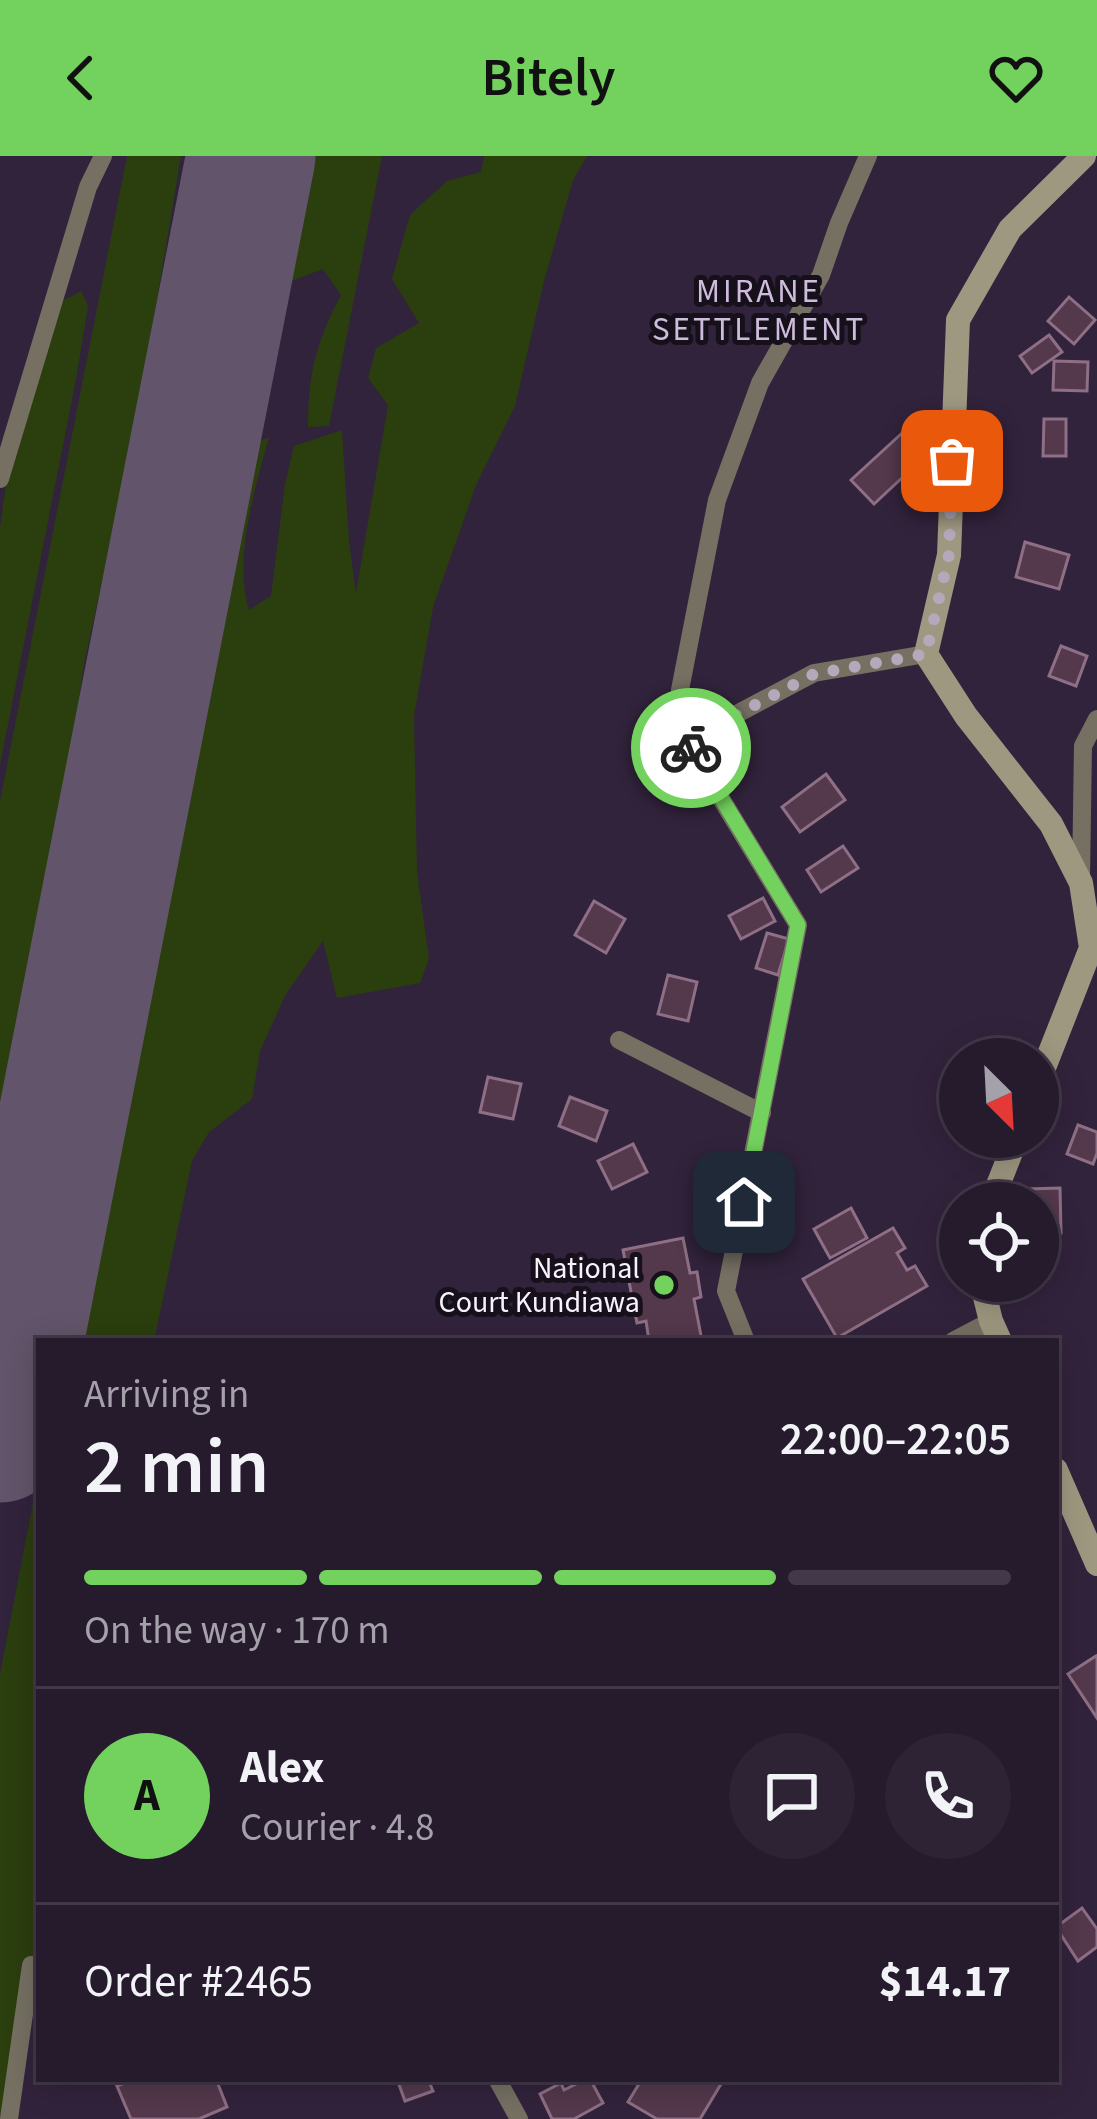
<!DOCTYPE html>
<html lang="en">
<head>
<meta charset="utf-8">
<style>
  body { margin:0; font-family:"Source Sans 3",sans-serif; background:#2e2335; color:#f1f3f6; height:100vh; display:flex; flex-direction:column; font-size:45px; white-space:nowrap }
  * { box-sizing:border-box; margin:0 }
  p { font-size:39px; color:#a4a1aa }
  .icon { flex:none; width:66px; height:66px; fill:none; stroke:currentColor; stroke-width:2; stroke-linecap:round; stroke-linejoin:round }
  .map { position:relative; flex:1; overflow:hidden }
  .drawer { position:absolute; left:36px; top:1182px; width:1023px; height:744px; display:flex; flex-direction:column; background:#261a2d; border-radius:0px; box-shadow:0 6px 30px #0003,0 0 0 3px #423849 }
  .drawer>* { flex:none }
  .needle { width:78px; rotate:156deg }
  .buttons { position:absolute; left:939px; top:882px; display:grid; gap:24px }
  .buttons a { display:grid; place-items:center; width:120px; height:120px; border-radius:50%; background:#261a2d; box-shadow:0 6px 30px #0003,0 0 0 3px #423849; font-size:60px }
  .pin { position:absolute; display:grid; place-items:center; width:102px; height:102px; color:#fff; margin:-51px; border-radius:24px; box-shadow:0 6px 18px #0006 }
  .courier { position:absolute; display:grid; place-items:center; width:120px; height:120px; margin:-60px; border:9px solid #73d25d; border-radius:50%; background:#fff; color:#222; box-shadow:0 3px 15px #0007 }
  .summary em { font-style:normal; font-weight:600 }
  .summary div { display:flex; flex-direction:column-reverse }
  .summary { display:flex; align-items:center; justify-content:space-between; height:204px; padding:0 48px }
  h1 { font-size:78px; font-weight:600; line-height:90px }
  .bar { display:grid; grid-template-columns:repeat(4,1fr); gap:18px 12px; align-content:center; height:144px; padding:0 48px }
  .bar i { height:15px; border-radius:9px; background:#423849 }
  .bar .current { background:#73d25d }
  .bar p { grid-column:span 4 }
  .line { display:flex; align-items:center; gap:30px; padding:0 48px; border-top:3px solid #423849 }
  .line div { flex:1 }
  .round { display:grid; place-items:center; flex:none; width:126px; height:126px; border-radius:63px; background:#2e2335 }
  header { display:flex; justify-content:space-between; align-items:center; height:156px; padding:0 48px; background:#73d25d; color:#111; font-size:54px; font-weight:600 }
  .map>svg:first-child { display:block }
  .green { fill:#2b3e0e }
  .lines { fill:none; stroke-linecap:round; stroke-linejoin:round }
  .runway { stroke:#62546a; stroke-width:129 }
  .building { fill:#54384c; stroke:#8e6f85; stroke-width:3 }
  .minor { stroke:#757062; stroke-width:18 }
  .secondary { stroke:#9f9881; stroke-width:24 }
  .done { stroke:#b3a9bb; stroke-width:12; stroke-dasharray:0 21.6 }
  .route { stroke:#73d25d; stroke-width:15 }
  .poi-dot { fill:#73d25d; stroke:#16101b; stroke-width:4.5 }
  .labels { text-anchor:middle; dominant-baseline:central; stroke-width:10; stroke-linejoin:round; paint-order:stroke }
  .poi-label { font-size:30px; fill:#f9f1ff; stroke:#16101b; text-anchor:end }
  .neighbourhood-label { font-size:33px; letter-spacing:3px; fill:#cebcdc; stroke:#16101b }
</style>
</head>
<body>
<header><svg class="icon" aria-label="back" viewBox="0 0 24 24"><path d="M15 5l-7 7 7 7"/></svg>Bitely<svg class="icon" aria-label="heart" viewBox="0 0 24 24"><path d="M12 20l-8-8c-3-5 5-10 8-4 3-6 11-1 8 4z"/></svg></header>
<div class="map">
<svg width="1097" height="1963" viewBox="0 0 1097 1963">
  <rect width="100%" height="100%" fill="#32233c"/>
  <g class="green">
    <path d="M127 0H181L137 264 84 508 66 638 0 981V645Z"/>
    <path d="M300 0H382L329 270 308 271C308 218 316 186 341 139L323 113 276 131Z"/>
    <path d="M484 0H587L573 24 544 125 515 250 476 329 433 451 414 560 417 716 429 803 420 827 337 842 323 785 286 838 260 895 252 943 209 976 192 1005 154 1185H65L238 295 269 281C255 333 233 402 249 454L271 440 285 328 294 290 342 274 349 386 356 437 388 249 368 222 376 192 419 167 392 123 410 59 447 25 481 16Z"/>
    <path d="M81 135 88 150 76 223 0 609V371L7 322 61 146Z"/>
    <path d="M39 1316V1770L6 1963H0V1518Z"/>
  </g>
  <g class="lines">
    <path class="runway" d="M0 1282 251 0"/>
  </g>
  <g class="building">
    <path d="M1069 141 1095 164 1074 188 1048 165Z"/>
    <path d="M1049 179 1062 196 1032 217 1020 200Z"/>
    <path d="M1054 205 1088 206 1087 235 1053 234Z"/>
    <path d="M1044 263H1066V300H1043Z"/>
    <path d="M913 267 935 291 874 348 851 324Z"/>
    <path d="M1025 386 1069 399 1059 433 1016 421Z"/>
    <path d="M1061 490 1087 500 1076 530 1049 520Z"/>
    <path d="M826 618 845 644 800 676 782 651Z"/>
    <path d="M843 690 858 712 821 736 807 714Z"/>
    <path d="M763 742 775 765 741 783 729 760Z"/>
    <path d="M594 745 625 763 606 797 575 779Z"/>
    <path d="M767 777 789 783 778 819 756 812Z"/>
    <path d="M668 819 697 826 688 865 658 858Z"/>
    <path d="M488 921 521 928 513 963 480 956Z"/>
    <path d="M570 941 607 955 596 985 559 970Z"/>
    <path d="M1078 969 1097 976V997L1093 1008 1067 998Z"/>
    <path d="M633 988 647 1016 612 1033 598 1005Z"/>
    <path d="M1060 1032 1061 1077H1038V1047H1027V1033Z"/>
    <path d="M851 1052 867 1082 830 1102 814 1073Z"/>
    <path d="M893 1072 905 1092 897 1097 907 1114 915 1110 927 1130 837 1182 803 1123Z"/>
    <path d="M683 1082 690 1117 697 1116 701 1141 694 1143 702 1185H649L646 1165 637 1167 623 1094Z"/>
    <path d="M1096 1500 1097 1502V1562L1068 1518Z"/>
    <path d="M1082 1752 1097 1773V1791L1078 1805 1056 1771Z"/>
    <path d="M134 1923H216L227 1951 199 1963H131L117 1930Z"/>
    <path d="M397 1923H428L433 1935 405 1945Z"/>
    <path d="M586 1923H590L603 1947 574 1963H552L540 1938 561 1927 564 1934Z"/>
    <path d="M642 1923H724L700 1963H657L628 1946Z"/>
  </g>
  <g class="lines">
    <g class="minor">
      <path d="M0 323 88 31 103 0"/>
      <path d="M686 585 680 534 717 344 760 227 821 119 839 67 868 0"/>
      <path d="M1081 722 1083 590 1097 563"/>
      <path d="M619 884 762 957"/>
      <path d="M746 1185 726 1135 798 769 686 585 814 517 926 498"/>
      <path d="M953 1185 991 1165"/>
      <path d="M497 1923 519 1963"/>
      <path d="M9 1963 31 1809"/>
    </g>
    <g class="secondary">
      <path d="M1038 927 1091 792 1081 727 1051 668 966 560 926 498 949 399 958 164 1010 73 1084 0"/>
      <path d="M991 1047 1017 981"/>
      <path d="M981 1125 991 1165 1000 1185"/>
      <path d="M1056 1314 1097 1408"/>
    </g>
  </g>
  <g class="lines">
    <path class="done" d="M691 592 686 585 814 518 926 498 949 399 952 305"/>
    <path class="route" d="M691 592 798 769 744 1046"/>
  </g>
  <circle class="poi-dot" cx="664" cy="1129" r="12"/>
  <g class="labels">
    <g class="poi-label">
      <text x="640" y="1112">National<tspan x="640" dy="34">Court Kundiawa</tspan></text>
    </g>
    <g class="neighbourhood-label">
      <text x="759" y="135">MIRANE<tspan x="759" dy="38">SETTLEMENT</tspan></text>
    </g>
  </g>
</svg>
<div class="buttons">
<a><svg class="needle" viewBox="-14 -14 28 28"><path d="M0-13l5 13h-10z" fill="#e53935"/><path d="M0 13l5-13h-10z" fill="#a4a1aa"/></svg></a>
<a><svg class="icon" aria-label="locate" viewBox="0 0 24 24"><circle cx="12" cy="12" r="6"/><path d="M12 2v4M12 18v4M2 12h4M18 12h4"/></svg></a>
</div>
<div class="pin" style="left:952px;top:305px;background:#ea580c"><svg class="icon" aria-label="bag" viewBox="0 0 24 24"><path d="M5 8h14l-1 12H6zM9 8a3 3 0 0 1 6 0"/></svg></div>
<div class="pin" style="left:744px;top:1046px;background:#1f2937"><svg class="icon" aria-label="home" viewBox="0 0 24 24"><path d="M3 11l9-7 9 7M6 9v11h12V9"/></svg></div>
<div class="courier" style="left:691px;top:592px"><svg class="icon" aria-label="bike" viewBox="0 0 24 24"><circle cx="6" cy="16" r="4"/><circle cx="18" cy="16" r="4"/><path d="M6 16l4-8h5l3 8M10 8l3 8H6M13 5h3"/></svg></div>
<section class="drawer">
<div class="summary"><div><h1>2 min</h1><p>Arriving in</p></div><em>22:00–22:05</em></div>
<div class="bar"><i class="current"></i><i class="current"></i><i class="current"></i><i></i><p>On the way · 170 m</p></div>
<div class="line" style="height:216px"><b class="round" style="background:#73d25d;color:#111">A</b><div><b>Alex</b><p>Courier · 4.8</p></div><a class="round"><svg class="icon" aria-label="chat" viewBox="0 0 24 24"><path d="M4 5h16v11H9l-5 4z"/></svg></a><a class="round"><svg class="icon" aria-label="phone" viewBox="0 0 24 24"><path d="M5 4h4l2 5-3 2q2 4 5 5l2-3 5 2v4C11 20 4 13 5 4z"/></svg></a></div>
<div class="line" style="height:156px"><div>Order #2465</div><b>$14.17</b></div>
</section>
</div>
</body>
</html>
